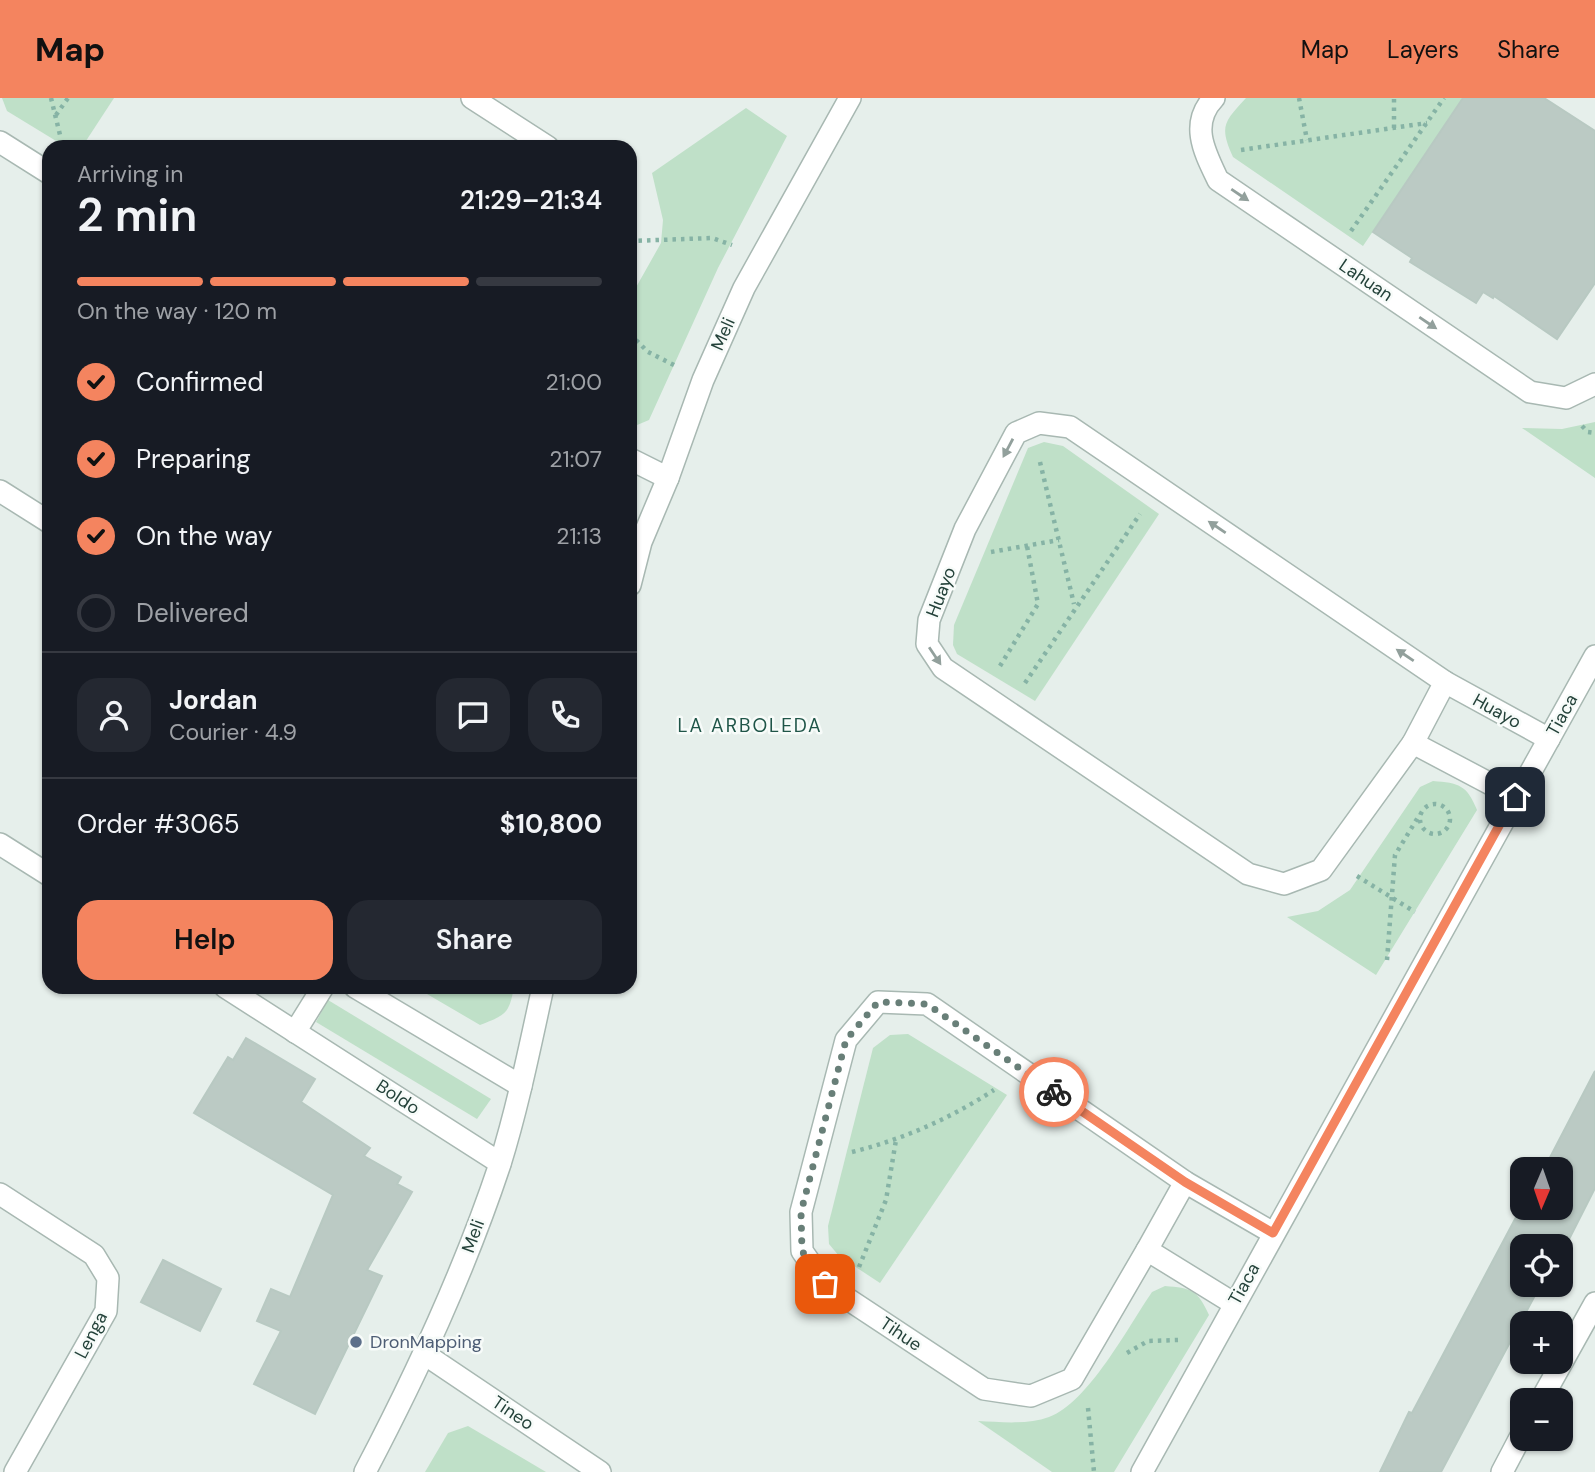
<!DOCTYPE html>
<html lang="en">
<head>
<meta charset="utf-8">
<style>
  body { margin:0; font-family:"DM Sans",sans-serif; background:#242831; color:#f1f3f6; height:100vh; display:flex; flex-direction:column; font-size:26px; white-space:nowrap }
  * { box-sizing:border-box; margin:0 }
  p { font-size:23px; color:#9ea1a6 }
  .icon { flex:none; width:38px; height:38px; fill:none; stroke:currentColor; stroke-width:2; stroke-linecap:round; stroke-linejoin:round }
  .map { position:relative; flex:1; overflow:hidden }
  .sheet { position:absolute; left:42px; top:42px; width:595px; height:854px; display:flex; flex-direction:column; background:#171b24; border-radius:21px; box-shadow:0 2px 5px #0004 }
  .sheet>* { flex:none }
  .needle { width:46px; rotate:182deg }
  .controls { position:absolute; left:1510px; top:1059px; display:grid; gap:14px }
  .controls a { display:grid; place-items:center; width:63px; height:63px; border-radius:14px; background:#171b24; box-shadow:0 2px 5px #0004; font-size:35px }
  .pin { position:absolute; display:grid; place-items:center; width:60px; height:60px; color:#fff; margin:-30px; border-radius:14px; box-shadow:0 4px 10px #0006 }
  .courier { position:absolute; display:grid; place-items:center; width:70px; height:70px; margin:-35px; border:5px solid #f4845f; border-radius:50%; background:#fff; color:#222; box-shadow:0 2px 9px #0007 }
  .headline em { font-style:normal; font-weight:600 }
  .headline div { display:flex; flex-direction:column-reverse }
  .headline { display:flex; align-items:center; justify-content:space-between; height:119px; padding:0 35px }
  h1 { font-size:46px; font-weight:600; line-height:52px }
  .bar { display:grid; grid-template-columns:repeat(4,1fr); gap:10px 7px; align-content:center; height:84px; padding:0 35px }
  .bar i { height:9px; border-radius:5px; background:#363941 }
  .bar .current { background:#f4845f }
  .bar p { grid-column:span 4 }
  .line { display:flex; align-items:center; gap:18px; padding:0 35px; border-top:2px solid #363941 }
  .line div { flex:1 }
  .round { display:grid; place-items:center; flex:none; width:74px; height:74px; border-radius:21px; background:#242831 }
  ol { padding:0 35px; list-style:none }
  li { display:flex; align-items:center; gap:21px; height:77px }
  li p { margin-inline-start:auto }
  li .icon { padding:7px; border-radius:50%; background:#f4845f; color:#111; stroke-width:4 }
  li:last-child { color:#9ea1a6 }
  li i { width:38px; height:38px; border:4px solid #363941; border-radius:50% }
  .primary-button { display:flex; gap:14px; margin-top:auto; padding:14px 35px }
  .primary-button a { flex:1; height:80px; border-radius:21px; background:#f4845f; color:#111; font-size:28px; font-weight:600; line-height:80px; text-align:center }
  .primary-button a+a { background:#242831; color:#f1f3f6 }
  header { display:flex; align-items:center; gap:42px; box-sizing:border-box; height:98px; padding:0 35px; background:#f4845f; color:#111 }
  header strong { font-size:33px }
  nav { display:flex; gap:38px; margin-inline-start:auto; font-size:24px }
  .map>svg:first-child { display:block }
  .green { fill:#bfe0c8 }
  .building { fill:#bbcac4; stroke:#b8c9c2; stroke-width:2 }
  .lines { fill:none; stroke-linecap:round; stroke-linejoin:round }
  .street-casing { stroke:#a8b8b2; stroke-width:24 }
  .path { stroke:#86b3a5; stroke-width:4.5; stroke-dasharray:3.5 5; stroke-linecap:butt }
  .street { stroke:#fff; stroke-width:21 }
  .oneway { fill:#92a09c }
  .done { stroke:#687f78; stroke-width:7; stroke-dasharray:0 12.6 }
  .route { stroke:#f4845f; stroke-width:9 }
  .service-dot { fill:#5c6f8a; stroke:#f7fbf9; stroke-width:2.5 }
  .labels { text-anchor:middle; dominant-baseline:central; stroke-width:5; stroke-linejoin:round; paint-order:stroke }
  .street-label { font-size:18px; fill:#24423a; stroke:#f7fbf9 }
  .service-label { font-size:18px; fill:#4e5e75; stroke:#f7fbf9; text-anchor:start }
  .neighbourhood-label { font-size:19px; letter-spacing:2px; fill:#1f5548; stroke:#f7fbf9 }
</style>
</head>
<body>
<header>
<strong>Map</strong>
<nav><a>Map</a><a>Layers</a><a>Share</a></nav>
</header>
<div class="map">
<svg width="1595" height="1374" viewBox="0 0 1595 1374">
  <rect width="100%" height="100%" fill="#e6efeb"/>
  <g class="green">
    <path d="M2 0H114L82 49H66L7 13Z"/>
    <path d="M1246 0H1463L1363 148 1233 59C1219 28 1224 24 1246 0Z"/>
    <path d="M746 10 787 38 718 170 649 322 630 330V200L661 145 663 122 652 75Z"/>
    <path d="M1595 324V380L1522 330 1562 331Z"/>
    <path d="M1044 344 1063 348 1159 416 1035 603 957 556 953 547 954 527 1028 350Z"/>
    <path d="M1433 683C1459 685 1467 687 1477 712L1376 877 1287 819 1318 813 1350 792 1420 689Z"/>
    <path d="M415 889H514C509 917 505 917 480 927Z"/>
    <path d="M328 902 491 1001 477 1021 316 924Z"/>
    <path d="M908 936 1007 997 880 1185 839 1158 829 1146 828 1128 873 950 890 937Z"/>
    <path d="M1165 1188C1191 1190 1198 1192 1209 1217L1114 1374H1052L978 1323C1001 1324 1027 1327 1049 1319 1088 1305 1128 1229 1152 1194Z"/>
    <path d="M468 1328 546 1374H425L448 1335Z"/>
  </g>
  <g class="building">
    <path d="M1463 0H1544L1595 33V185L1557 241 1494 198 1493 200 1483 194 1476 205 1410 164 1412 160 1373 134Z"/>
    <path d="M246 940 315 981 301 1004 370 1050 364 1058 401 1079 397 1086 412 1094 367 1172 382 1178 315 1316 254 1286 281 1233 257 1223 271 1191 290 1199 333 1097 194 1015 228 959 233 962Z"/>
    <path d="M1595 973V1090L1561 1157V1146L1522 1148V1186H1541L1441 1374H1380L1409 1314 1412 1315 1522 1108V1111L1561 1110V1071H1544Z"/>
    <path d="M163 1162 221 1191 200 1233 141 1204Z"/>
  </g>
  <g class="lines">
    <defs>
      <g id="street">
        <path d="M472 0 548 49"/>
        <path d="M1214 0C1189 26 1205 55 1218 82L1530 294 1566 300 1595 286"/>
        <path d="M0 44 49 75"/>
        <path d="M630 361 668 380"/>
        <path d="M0 393 49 424"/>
        <path d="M630 487 641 444 668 380 703 282 744 190 850 0"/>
        <path d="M1413 645 1445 584"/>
        <path d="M1515 699 1413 645 1321 772 1284 786 1248 776 943 570 927 546 929 522 965 431 1016 335 1039 325 1070 329 1445 584 1549 641"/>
        <path d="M0 746 49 777"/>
        <path d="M225 889 500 1065"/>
        <path d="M355 889 521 988"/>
        <path d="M295 934 323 889"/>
        <path d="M0 1096 94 1157 108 1180 106 1213 15 1374"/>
        <path d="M1147 1152 1185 1084"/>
        <path d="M1233 1205 1147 1152 1072 1281 1031 1298 984 1291 825 1186 802 1153 801 1114 846 942 878 904 927 906 1185 1084 1273 1135"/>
        <path d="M426 1257 600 1374"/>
        <path d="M1541 1302 1595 1205"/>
        <path d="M365 1374C418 1273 464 1174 500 1066 518 1008 530 948 543 889"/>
        <path d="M1142 1374 1595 558"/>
        <path d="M1502 1374 1522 1336"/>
      </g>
    </defs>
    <use href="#street" class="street-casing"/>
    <g class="path">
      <path d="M51 0 61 41"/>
      <path d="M1299 0 1307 42"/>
      <path d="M56 17 68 0"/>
      <path d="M1394 30V0"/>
      <path d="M1241 52 1427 25"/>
      <path d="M1351 133 1444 0"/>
      <path d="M630 143 712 140 732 147"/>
      <path d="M630 236 648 254 674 267"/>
      <path d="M1582 328 1588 334 1595 335"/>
      <path d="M1040 364 1074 506"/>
      <path d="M991 454 1059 442"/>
      <path d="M1000 568 1038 506 1027 448"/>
      <path d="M1025 585 1140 416"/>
      <circle cx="1435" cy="721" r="15"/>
      <path d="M1357 778 1415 814"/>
      <path d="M1387 862 1395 757 1420 716"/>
      <path d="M852 1054C904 1041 949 1021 994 992"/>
      <path d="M859 1169 886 1102 896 1042"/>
      <path d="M1127 1255 1148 1243 1178 1242"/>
      <path d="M1088 1310 1094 1374"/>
    </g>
    <use href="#street" class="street"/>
  </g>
  <defs><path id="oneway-solid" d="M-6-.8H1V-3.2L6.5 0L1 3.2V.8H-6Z" transform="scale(1.75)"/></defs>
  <g class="oneway">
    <use href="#oneway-solid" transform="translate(1240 97) rotate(34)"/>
    <use href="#oneway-solid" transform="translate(1428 225) rotate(34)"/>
    <use href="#oneway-solid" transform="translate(1008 350) rotate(118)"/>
    <use href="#oneway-solid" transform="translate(1217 429) rotate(-146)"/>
    <use href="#oneway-solid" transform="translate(1405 557) rotate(-146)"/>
    <use href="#oneway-solid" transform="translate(935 558) rotate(56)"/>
  </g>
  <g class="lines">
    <path class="done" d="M825 1186 802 1153 801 1114 846 942 878 904 927 906 1054 994"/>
    <path class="route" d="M1054 994 1185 1084 1273 1135 1515 699"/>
  </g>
  <circle class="service-dot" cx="356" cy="1244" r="7"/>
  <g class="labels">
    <g class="street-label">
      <text transform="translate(1366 182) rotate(34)">Lahuan</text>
      <text transform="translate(723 236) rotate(-66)">Meli</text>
      <text transform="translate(941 494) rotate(-69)">Huayo</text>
      <text transform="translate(1497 613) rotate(29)">Huayo</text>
      <text transform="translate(1562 617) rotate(-61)">Tiaca</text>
      <text transform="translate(398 999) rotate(33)">Boldo</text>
      <text transform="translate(473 1138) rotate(-70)">Meli</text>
      <text transform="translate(1244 1186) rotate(-61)">Tiaca</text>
      <text transform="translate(901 1236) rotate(34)">Tihue</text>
      <text transform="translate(91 1237) rotate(-63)">Lenga</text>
      <text transform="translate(513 1315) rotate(34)">Tineo</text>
    </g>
    <g class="service-label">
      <text x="370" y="1244">DronMapping</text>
    </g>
    <g class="neighbourhood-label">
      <text x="750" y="627">LA ARBOLEDA</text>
    </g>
  </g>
</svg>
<div class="controls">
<a><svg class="needle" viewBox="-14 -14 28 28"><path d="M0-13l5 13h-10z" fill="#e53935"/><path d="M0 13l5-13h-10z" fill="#9ea1a6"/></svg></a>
<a><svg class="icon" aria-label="locate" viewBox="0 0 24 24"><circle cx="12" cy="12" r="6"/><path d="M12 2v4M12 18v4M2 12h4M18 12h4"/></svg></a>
<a>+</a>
<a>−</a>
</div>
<div class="pin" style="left:825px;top:1186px;background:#ea580c"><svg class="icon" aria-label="bag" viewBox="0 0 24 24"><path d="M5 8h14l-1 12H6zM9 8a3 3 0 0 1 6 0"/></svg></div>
<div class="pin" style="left:1515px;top:699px;background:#1f2937"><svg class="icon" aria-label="home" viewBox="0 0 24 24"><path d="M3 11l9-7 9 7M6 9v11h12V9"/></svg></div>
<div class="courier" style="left:1054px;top:994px"><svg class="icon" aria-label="bike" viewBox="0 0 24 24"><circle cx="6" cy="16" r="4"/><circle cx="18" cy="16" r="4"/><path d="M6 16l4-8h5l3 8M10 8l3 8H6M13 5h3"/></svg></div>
<section class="sheet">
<div class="headline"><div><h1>2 min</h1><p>Arriving in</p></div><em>21:29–21:34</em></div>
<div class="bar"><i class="current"></i><i class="current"></i><i class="current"></i><i></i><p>On the way · 120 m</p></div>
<ol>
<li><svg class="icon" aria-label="check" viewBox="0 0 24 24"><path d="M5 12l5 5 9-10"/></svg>Confirmed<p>21:00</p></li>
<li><svg class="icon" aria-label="check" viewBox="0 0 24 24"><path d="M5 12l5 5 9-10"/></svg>Preparing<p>21:07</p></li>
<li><svg class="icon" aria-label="check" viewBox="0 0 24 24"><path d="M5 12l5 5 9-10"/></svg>On the way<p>21:13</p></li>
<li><i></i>Delivered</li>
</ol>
<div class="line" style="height:126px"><a class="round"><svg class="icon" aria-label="person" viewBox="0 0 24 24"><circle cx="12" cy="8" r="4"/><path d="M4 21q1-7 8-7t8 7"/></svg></a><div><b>Jordan</b><p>Courier · 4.9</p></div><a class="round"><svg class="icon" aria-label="chat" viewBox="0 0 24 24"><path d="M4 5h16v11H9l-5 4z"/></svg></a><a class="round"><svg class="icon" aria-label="phone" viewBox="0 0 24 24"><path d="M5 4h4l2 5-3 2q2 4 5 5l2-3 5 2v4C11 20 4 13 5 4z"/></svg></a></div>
<div class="line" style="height:91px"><div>Order #3065</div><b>$10,800</b></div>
<div class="primary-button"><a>Help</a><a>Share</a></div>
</section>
</div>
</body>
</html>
